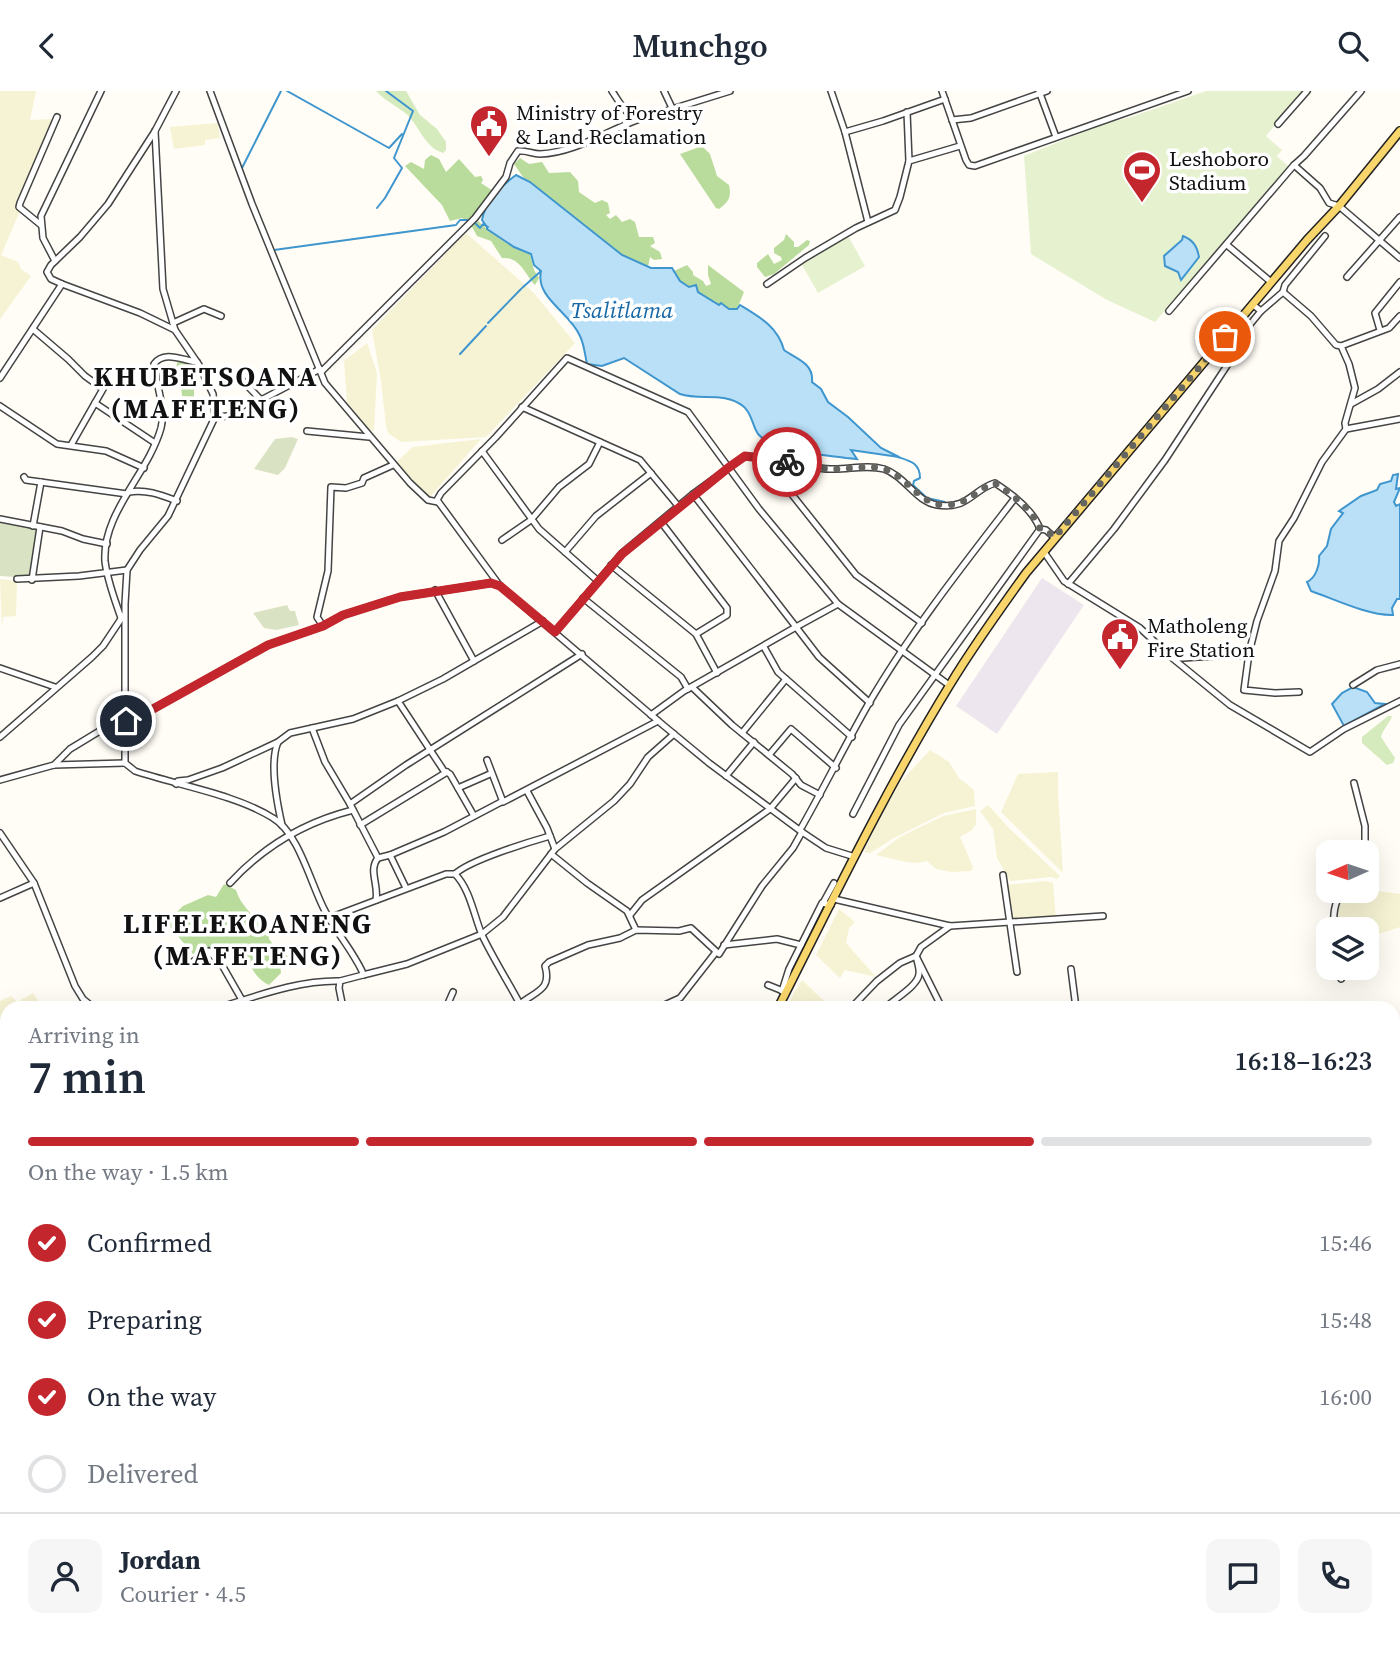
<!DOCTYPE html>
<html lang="en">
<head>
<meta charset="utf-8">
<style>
  body { margin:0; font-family:"Source Serif 4",serif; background:#f6f6f7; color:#1f2937; height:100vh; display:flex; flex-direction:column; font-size:26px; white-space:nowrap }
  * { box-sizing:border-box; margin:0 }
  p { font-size:23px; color:#747a83 }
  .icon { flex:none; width:38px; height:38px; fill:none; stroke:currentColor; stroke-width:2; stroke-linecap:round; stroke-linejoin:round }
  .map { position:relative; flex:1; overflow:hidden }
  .sheet { position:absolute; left:0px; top:910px; width:1400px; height:653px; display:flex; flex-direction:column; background:#fff; border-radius:21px 21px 0 0; box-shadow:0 7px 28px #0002 }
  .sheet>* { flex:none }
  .needle { width:46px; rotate:267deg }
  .controls { position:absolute; left:1316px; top:749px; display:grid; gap:14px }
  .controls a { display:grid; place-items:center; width:63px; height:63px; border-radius:14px; background:#fff; box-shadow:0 7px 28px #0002; font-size:35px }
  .pin { position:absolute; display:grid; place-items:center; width:60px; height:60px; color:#fff; margin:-30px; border:4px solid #fff; border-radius:50%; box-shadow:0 2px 7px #0007 }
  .courier { position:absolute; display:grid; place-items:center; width:70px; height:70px; margin:-35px; border:5px solid #c4262e; border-radius:50%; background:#fff; color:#222; box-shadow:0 2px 9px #0007 }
  .head em { font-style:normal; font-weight:600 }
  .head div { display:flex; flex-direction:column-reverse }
  .head { display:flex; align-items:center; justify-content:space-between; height:119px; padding:0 28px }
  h1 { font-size:46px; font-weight:600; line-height:52px }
  .bar { display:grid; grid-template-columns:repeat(4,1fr); gap:10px 7px; align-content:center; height:84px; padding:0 28px }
  .bar i { height:9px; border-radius:5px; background:#e0e1e3 }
  .bar .on { background:#c4262e }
  .bar p { grid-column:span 4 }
  .line { display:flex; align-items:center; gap:18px; padding:0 28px; border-top:2px solid #e0e1e3 }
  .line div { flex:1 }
  .round { display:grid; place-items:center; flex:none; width:74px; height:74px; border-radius:14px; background:#f6f6f7 }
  ol { padding:0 28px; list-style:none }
  li { display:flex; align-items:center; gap:21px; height:77px }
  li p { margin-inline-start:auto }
  li .icon { padding:7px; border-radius:50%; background:#c4262e; color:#fff; stroke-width:4 }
  li:last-child { color:#747a83 }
  li i { width:38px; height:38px; border:4px solid #e0e1e3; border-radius:50% }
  header { display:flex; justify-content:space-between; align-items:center; height:91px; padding:0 28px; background:#fff; font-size:32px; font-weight:600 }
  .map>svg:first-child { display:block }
  .industrial { fill:#eee6ef }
  .farmland { fill:#f6f3d4 }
  .green { fill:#d5ebbd }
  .forest { fill:#b9dc9c }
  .cemetery { fill:#d9e3c4 }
  .pitch { fill:#e6f2cf }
  .water { fill:#b9e0f7; stroke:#3f96cf; stroke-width:2 }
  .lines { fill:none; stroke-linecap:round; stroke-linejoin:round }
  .stream { stroke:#3f96cf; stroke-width:2 }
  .minor-casing { stroke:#444; stroke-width:8 }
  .major-casing { stroke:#222; stroke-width:10 }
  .minor { stroke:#fff; stroke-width:5 }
  .major { stroke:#f9d66b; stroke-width:7 }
  .done { stroke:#646461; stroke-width:7; stroke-dasharray:0 12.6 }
  .route { stroke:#c4262e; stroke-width:9 }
  .labels { text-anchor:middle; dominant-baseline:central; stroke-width:7; stroke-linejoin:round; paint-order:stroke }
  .poi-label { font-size:21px; fill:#111; stroke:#fff; text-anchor:start }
  .water-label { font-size:23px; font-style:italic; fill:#1768a6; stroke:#fff }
  .district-label { font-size:28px; font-weight:bold; letter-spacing:2px; fill:#111; stroke:#fff }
</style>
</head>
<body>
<header><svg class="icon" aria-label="back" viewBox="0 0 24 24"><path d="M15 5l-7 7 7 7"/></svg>Munchgo<svg class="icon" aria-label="search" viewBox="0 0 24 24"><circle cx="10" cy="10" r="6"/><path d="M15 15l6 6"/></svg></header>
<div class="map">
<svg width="1400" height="1562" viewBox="0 0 1400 1562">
  <rect width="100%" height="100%" fill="#fffdf5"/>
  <path class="industrial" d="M1042 487 1084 514 997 643 956 615Z"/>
  <g class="farmland">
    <path d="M0 0H36L30 29 54 28 18 118 19 122 1 164 18 171 21 178 31 185 0 228Z"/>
    <path d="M218 32 220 47 205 49V54L174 58 170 36Z"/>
    <path d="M466 142 533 201 575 252 486 346 401 351 388 342 386 335 381 290 372 239Z"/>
    <path d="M367 252 377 282 374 339 370 340 347 311 344 270Z"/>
    <path d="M481 348 430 406 394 373 413 356Z"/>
    <path d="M0 488 17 490 16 525 3 526 2 537Z"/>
    <path d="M930 659 949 671 959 687 974 699 975 715 944 722 894 747 870 762 864 761 878 730 899 693Z"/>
    <path d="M1058 681V704L1063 782 1001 721 1018 683Z"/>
    <path d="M988 714 1008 736 1060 785 1057 788 1051 786 1010 790 997 767 993 738 980 720Z"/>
    <path d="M976 718V733L972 739 960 746 973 776 971 780 952 781 936 778 927 770 918 772 906 771 876 764 900 746 943 725Z"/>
    <path d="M1046 790 1053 792 1056 828H1011L1007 794Z"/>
    <path d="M1347 800H1378L1400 803V836L1367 847V838H1335L1337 813Z"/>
    <path d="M839 818 855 831 849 837 846 852 876 886 845 879 840 887 816 864Z"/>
    <path d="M802 889 831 917H789L791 907Z"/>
    <path d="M33 902 43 917H7V943L0 947V910L11 905 17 911Z"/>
    <path d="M7 1387V1492L0 1486V1396Z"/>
    <path d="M1393 1427H1400V1562H708L703 1556H1393Z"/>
  </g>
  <g class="green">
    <path d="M376 0H406L420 24 437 38 446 51V59L443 62C422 55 420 33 404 21 393 13 386 10 376 0Z"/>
    <path d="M1388 625H1392C1390 632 1383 638 1381 646L1395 667 1393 672 1387 674 1362 652V646Z"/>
  </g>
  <g class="forest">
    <path d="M702 55 710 63 717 85 729 94C732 107 728 111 719 118L716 117 680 63Z"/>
    <path d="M431 64 439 68 446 81 459 68 475 86 481 85 483 89 481 92 493 100 475 127C488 140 512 158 530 163L534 179 539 187 535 194C524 182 520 166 502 167L491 150 477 145 470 132 462 127 450 130 442 114 405 75 411 71 424 78 425 69Z"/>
    <path d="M520 67 529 73 542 71 549 82 570 81 578 90 579 101 595 112 602 109 608 112 610 122 606 124 610 128 616 124 622 131 630 128 635 131 639 146H653L655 152 650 155 660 161 662 168 654 169 650 166 648 176 622 164 523 86 514 73Z"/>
    <path d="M786 143 794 151V156H798L807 149 810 150 809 154 774 183 765 186 757 176V172L768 163 774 173 782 169 781 166 774 162V157L784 149Z"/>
    <path d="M687 174 693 181V184L703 190 706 195 711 193 708 184V174L744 201 737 218H729L722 212 719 214 713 212 680 190 674 180Z"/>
    <path d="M178 269 194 272 190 292 194 297V306L182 305 181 294 173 289Z"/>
    <path d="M224 793 236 799C241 816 255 824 263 839L269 840V848L275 856H280L288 866 280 873 281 882 269 894C253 886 252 876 245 862L239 866 231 860 221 866 213 856 193 863 166 831 183 815 208 804 216 806Z"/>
  </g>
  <g class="cemetery">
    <path d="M292 346 298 348 285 377 278 384 254 378 275 348Z"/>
    <path d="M0 429 38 437 30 487 0 485Z"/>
    <path d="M287 514 290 520H295L299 534 276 539 264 537 253 522Z"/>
  </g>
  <g class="pitch">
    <path d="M1206 0H1303L1266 45 1282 59 1277 65 1289 76 1155 231 1107 209 1031 163 1024 65 1106 32 1131 26Z"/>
    <path d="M848 145 865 175 818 202 801 172Z"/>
  </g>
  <g class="water">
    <path d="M516 84 530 91 622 164 651 177H672L680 190 689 196 696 194 698 201 719 214 721 212 729 218H737L740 214C760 226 778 236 784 259 796 268 814 272 812 291L821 298 828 311 848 326 881 357 899 366 851 359 857 368 846 367C822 363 775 362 758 343 752 334 752 322 743 315 724 300 700 310 680 303L624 267 602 275 587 273C585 264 584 253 580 245 570 221 535 207 541 180L534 174 531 163 514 156 487 138V136L482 129C485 111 501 95 516 84Z"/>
    <path d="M1183 145C1193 149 1197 155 1199 166L1181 189 1178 181 1165 175 1164 165 1182 149Z"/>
    <path d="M1398 383 1396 398 1400 397 1394 411 1396 415 1400 413V508H1397L1392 517 1393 524C1369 525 1334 508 1311 500L1307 491C1316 487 1320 473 1319 465L1327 455 1331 438 1343 422 1339 420 1361 405 1377 399 1380 393 1391 390 1393 384Z"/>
    <path d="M1353 596 1367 601 1375 612 1385 613 1344 635 1332 613 1342 602Z"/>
  </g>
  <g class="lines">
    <g class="stream">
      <path d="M287 0 389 57 402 43"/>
      <path d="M242 77 281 0"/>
      <path d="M377 117 385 107 402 77 394 67 413 20 386 0"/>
      <path d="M475 132 480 137 483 133 488 136"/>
      <path d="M274 159 456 134 460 129H468"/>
      <path d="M522 197 541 180"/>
      <path d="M488 232 521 198"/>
      <path d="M460 263 486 235"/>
      <path d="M898 366C910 370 920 372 920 387L914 390 913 394 927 407 945 411"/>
      <path d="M770 1562 773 1556"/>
    </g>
    <defs>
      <g id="minor">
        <path d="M210 0 252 113 325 292 410 392 428 409 438 411"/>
        <path d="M612 0C620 12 626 25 640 28L730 0"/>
        <path d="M664 0 673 19"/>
        <path d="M831 0 845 41 868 131"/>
        <path d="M942 0 966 69 969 74 975 75 1188 0"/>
        <path d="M1039 0 1056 46"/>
        <path d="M907 21 909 70"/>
        <path d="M952 29 971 27 1047 0"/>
        <path d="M1278 33 1307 0"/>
        <path d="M155 40 163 198 175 239 199 274 213 303 215 326 168 425 140 459 127 479 125 513V672L135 680C177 694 237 704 273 727 299 742 311 794 325 820 336 841 352 859 362 880L363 884 340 890 339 897 343 917"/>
        <path d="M845 41 883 30 945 8"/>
        <path d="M1294 74 1320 97 1329 112 1339 115 1400 167"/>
        <path d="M41 134 19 116 20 112 57 26"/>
        <path d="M1227 154 1271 191"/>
        <path d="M55 170 43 147 41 125 101 0"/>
        <path d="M1347 186 1400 126"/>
        <path d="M767 193 805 167 856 137 895 119 900 106 909 70 960 55"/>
        <path d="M1283 201 1285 194 1325 145"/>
        <path d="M1169 220 1294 74 1304 65 1361 0"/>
        <path d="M1261 220 1283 201 1311 225 1336 254 1341 255 1349 273 1355 297 1345 332 1346 338 1322 371 1294 427 1279 450 1275 480 1257 530 1249 562 1244 599 1275 602 1299 601"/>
        <path d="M173 232 204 218 221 225"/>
        <path d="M34 239 68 268 85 285 103 298 71 354"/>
        <path d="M175 239 140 222 62 193 51 188 47 181 51 174 80 146 108 113 155 40 176 0"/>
        <path d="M1380 239 1375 222 1400 191"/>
        <path d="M1341 255 1389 237 1400 225"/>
        <path d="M322 280 475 127 506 86 510 72 518 60C526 59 532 63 540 63 575 62 608 39 640 28"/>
        <path d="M228 283 241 288 261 309"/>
        <path d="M0 287 62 193"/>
        <path d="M95 312 155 352"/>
        <path d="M1351 313 1378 298 1400 281"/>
        <path d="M0 315 57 353 106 360 144 377"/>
        <path d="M522 316 640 369 679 416"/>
        <path d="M215 326 241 324 263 308 320 278"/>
        <path d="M1346 338 1400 328"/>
        <path d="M307 340 369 346"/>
        <path d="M482 360 539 438 598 490"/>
        <path d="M780 370 779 385 782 391 856 484 922 532"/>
        <path d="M24 386 26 389 127 403"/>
        <path d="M129 401C146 398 161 404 177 410"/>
        <path d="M693 403 796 536 838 513 949 594"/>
        <path d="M0 428 62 440 83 448 107 453"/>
        <path d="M661 431 727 517V524L696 543"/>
        <path d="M33 435 41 391"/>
        <path d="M1040 438 1046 439 1055 447"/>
        <path d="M502 449 531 429 559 396 589 373 600 351"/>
        <path d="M565 461 596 425 651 382"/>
        <path d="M1044 461 1064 490 1140 537 1171 566 1230 614 1310 661 1344 638 1400 610"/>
        <path d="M611 474 696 543 717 582"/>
        <path d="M17 488 79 485 127 479"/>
        <path d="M32 489 40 436"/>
        <path d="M1068 493 1114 438 1165 369 1228 273 1247 237 1261 220 1252 213"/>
        <path d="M435 499 474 570"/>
        <path d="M583 507 681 586 688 598"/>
        <path d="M838 513 759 418 688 321 567 267 496 346 441 402 437 409 500 495 663 634 709 672 802 741 826 757 855 766"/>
        <path d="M121 527C115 509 107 489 105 470 102 422 148 383 161 337 166 317 156 294 154 273 164 259 182 269 197 271"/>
        <path d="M323 535 317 526 328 480 331 396 346 397 362 392 364 387 393 374"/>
        <path d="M555 541 622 462 693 403 745 365C774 367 802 377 830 378 848 379 866 373 884 378 905 385 916 411 937 414 968 419 972 399 995 392 1012 403 1033 419 1040 438"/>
        <path d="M764 556 778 581 852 646"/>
        <path d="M1168 561 1183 567 1230 564 1243 565 1249 562"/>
        <path d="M0 577 55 596"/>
        <path d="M1353 594 1377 579 1400 573"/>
        <path d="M692 596 732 634 792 683 801 694 820 704"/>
        <path d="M398 610 444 680 450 683 474 725"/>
        <path d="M651 624 684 600 796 536 819 566 870 612"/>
        <path d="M126 630 144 623 268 554 323 535 343 524 400 506 491 492 500 495"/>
        <path d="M312 637 325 671 350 713 378 767C368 779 379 794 376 809"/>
        <path d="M742 642 786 588"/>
        <path d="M0 646 92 566 103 555 123 525"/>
        <path d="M278 651C269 672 277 712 282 734"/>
        <path d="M769 664 791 638 836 677"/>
        <path d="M487 669 503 711 658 630"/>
        <path d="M54 674 70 658 126 624"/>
        <path d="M726 685 754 651"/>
        <path d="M0 689 54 674 125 672"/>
        <path d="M1354 692 1365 735V761"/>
        <path d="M176 693 178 690 188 689 222 677 278 651 290 642 353 628 398 610 443 588 543 530"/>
        <path d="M458 697 490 683"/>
        <path d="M527 700 547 737 555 758"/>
        <path d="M350 713 406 674 582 563"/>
        <path d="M853 723 899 634 1040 438"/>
        <path d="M360 734 447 681"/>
        <path d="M800 739C824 697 845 654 869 612 911 540 964 473 1015 407"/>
        <path d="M0 742 34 792 75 895 83 908 94 917"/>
        <path d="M551 763 587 792 627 820 636 839"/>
        <path d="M390 764 444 741 503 710"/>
        <path d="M378 767 390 764 406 797"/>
        <path d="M455 783C470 769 529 751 550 745"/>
        <path d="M1003 784 1017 881"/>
        <path d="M230 792C263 756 305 731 353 719"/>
        <path d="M0 807 34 792"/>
        <path d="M834 808 950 835 1103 825"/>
        <path d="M823 812 834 792"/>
        <path d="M630 824 642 809 770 718 796 687"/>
        <path d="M329 827 446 783H455C470 798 474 825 482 844 494 869 509 892 522 917"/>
        <path d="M1334 838C1333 823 1334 813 1342 800"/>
        <path d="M724 854 777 848 801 854"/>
        <path d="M171 863 189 873 209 860 222 874 242 909"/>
        <path d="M1337 877 1341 888"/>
        <path d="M1071 878 1076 917"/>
        <path d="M363 884 407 873 482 843 503 826 555 758 614 710 630 693 648 666 674 643"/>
        <path d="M768 894 783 900"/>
        <path d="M782 900 789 878 822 812 831 814"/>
        <path d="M520 913C536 900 552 899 545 875L549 871 588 854 620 847 636 839 679 840 691 837 719 863 762 795 793 757 802 741"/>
        <path d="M218 917C257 905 299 889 340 890"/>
        <path d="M446 917 453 901"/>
        <path d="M658 917 680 907 716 861"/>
        <path d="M851 917 877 890 900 872 916 865 942 917"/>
        <path d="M885 917C894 908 918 895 919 883 920 878 917 870 916 865L921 856 950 835"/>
        <path d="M1393 1020 1400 1035"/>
        <path d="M1393 1094 1400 1090"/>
        <path d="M1393 1143 1400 1137"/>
        <path d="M1393 1292H1400"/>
        <path d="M444 1556 447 1562"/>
        <path d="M614 1562 629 1556"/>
      </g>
      <g id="major">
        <path d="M778 917C833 808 887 696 951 592 974 554 1000 518 1026 482L1307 149 1339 115 1400 40"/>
        <path d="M0 1512 7 1507"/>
      </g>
    </defs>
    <use href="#minor" class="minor-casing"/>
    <use href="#major" class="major-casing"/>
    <use href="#minor" class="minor"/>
    <use href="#major" class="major"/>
  </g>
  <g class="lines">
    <path class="done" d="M787 371C801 374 816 377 830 378 848 379 866 373 884 378 909 386 919 415 947 414 970 413 976 398 995 392 1012 403 1033 419 1040 438L1046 439 1055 446 1225 246"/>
    <path class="route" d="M126 630 144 623 268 554 323 535 343 524 400 506 491 492 500 495 555 541 622 463 728 377 745 365 787 371"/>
  </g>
  <defs>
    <symbol id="civic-pin" viewBox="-11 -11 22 30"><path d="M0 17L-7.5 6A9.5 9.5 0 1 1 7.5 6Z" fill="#c4262e" stroke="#fff"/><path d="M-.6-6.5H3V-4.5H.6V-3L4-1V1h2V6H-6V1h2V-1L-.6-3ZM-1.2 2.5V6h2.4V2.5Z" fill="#fff"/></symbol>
    <symbol id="stadium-pin" viewBox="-11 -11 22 30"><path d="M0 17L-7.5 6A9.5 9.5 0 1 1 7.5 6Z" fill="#c4262e" stroke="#fff"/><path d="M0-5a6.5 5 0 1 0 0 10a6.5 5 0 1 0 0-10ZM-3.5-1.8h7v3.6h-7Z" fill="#fff"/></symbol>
  </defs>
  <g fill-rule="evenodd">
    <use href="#civic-pin" x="467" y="11" width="44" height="60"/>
    <use href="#stadium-pin" x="1120" y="57" width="44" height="60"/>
    <use href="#civic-pin" x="1098" y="524" width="44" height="60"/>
  </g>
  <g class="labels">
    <g class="poi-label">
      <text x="516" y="21">Ministry of Forestry<tspan x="516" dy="24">&amp; Land Reclamation</tspan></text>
      <text x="1169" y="67">Leshoboro<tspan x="1169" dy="24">Stadium</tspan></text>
      <text x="1147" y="534">Matholeng<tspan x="1147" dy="24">Fire Station</tspan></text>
    </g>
    <g class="water-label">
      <text x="622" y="219">Tsalitlama</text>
    </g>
    <g class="district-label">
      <text x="206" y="285">KHUBETSOANA<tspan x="206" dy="32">(MAFETENG)</tspan></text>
      <text x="248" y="832">LIFELEKOANENG<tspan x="248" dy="32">(MAFETENG)</tspan></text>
    </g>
  </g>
</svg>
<div class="controls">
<a><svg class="needle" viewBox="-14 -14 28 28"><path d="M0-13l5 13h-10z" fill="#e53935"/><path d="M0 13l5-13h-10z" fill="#747a83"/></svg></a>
<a><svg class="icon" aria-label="layers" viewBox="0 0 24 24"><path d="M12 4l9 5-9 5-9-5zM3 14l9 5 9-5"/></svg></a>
</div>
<div class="pin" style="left:1225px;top:246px;background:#ea580c"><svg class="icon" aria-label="bag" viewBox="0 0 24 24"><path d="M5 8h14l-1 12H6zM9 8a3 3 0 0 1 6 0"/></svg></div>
<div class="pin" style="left:126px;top:630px;background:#1f2937"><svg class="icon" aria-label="home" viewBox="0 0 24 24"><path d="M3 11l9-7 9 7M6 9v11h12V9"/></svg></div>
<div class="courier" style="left:787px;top:371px"><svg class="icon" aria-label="bike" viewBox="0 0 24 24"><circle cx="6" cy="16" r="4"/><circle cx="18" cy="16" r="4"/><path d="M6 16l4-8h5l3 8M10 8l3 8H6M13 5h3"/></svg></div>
<section class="sheet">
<div class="head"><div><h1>7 min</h1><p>Arriving in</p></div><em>16:18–16:23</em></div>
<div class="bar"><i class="on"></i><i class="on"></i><i class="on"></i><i></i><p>On the way · 1.5 km</p></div>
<ol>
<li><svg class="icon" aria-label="check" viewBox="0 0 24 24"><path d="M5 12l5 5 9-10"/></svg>Confirmed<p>15:46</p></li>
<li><svg class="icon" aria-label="check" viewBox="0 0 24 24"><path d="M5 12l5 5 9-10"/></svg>Preparing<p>15:48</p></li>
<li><svg class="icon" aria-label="check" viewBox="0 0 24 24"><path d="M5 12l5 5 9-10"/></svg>On the way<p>16:00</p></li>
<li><i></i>Delivered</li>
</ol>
<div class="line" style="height:126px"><a class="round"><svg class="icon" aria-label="person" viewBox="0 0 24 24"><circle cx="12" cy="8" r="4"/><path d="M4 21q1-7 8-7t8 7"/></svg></a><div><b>Jordan</b><p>Courier · 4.5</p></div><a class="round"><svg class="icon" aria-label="chat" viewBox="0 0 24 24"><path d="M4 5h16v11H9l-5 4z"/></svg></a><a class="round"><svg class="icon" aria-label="phone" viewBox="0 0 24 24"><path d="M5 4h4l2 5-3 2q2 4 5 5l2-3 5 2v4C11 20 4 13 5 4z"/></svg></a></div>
</section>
</div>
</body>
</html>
